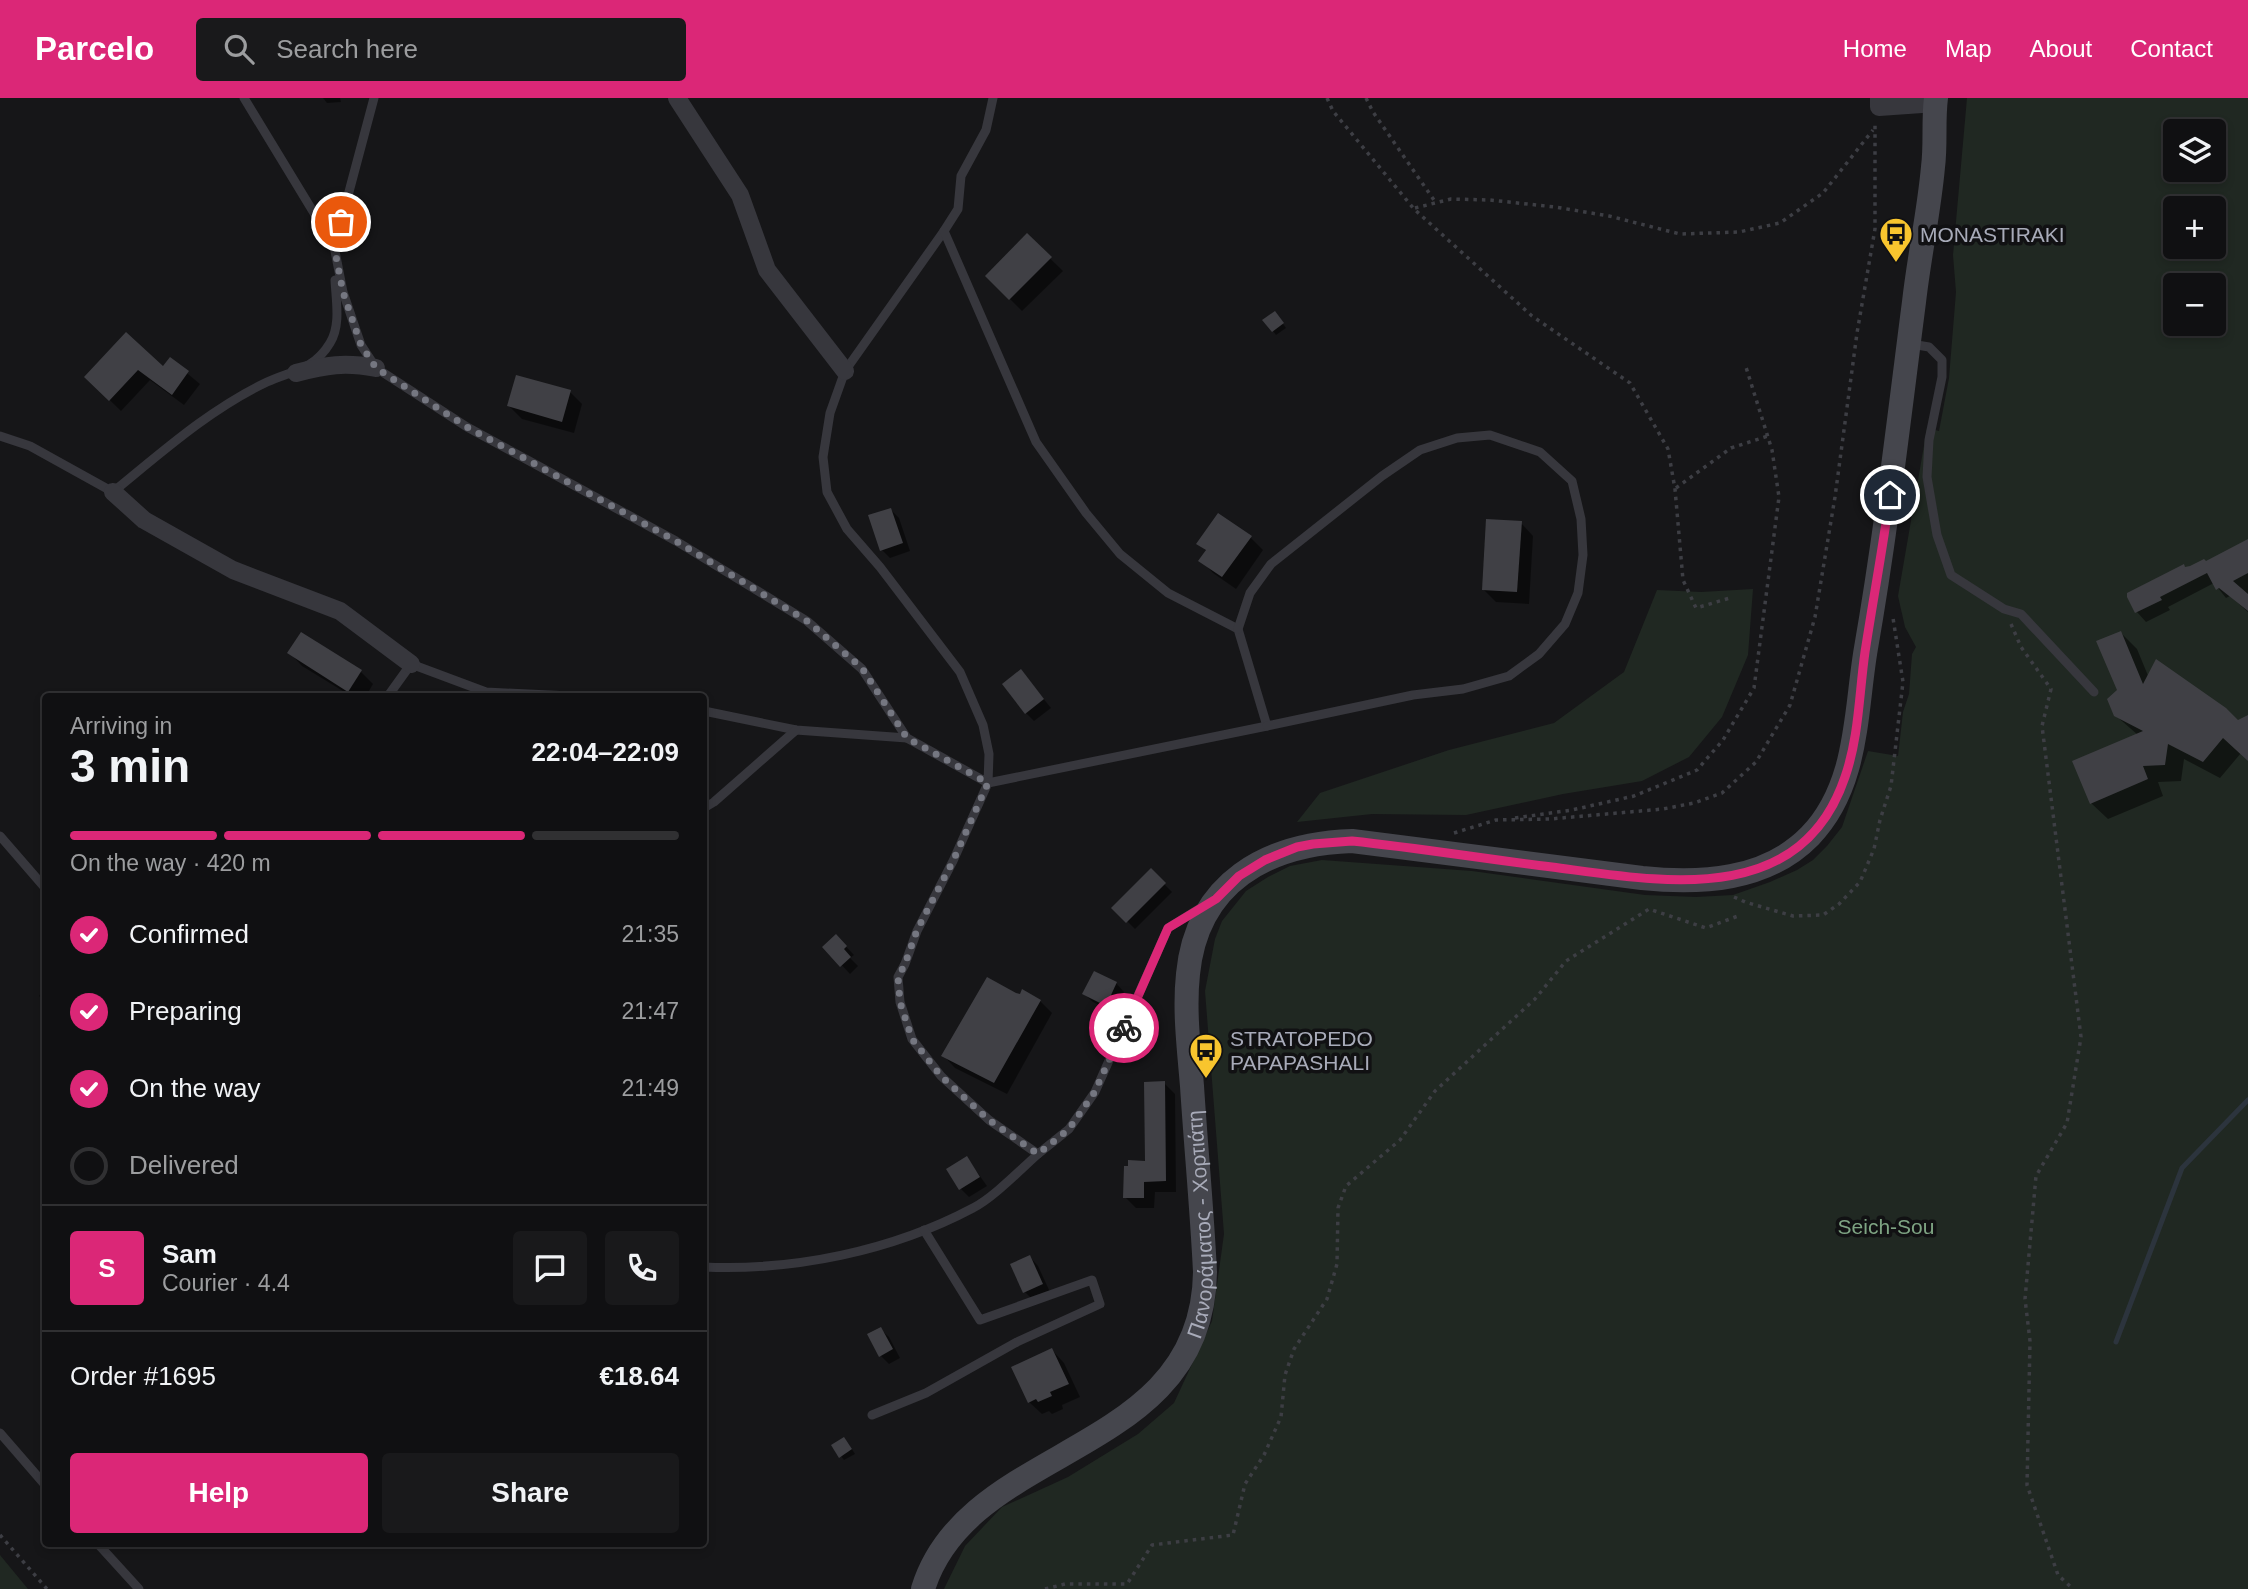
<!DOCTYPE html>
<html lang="en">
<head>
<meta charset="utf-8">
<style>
  body { margin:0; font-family:Arial,sans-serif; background:#19191b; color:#f1f3f6; height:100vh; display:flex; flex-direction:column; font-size:26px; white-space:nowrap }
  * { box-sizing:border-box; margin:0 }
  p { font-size:23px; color:#9c9d9f }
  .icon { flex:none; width:38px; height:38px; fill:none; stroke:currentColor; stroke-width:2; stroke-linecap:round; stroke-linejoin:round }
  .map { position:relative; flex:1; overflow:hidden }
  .details { position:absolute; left:42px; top:595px; width:665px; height:854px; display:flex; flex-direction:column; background:#101012; border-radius:7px; box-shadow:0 4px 10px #0003,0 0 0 2px #303032 }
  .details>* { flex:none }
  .controls { position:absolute; left:2163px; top:21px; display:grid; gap:14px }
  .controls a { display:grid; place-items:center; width:63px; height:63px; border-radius:7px; background:#101012; box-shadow:0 4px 10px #0003,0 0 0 2px #303032; font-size:35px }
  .pin { position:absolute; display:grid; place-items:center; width:60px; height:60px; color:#fff; margin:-30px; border:4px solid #fff; border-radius:50%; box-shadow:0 2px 7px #0007 }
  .courier { position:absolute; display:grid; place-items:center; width:70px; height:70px; margin:-35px; border:5px solid #db2777; border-radius:50%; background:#fff; color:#222; box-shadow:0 2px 9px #0007 }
  .headline em { font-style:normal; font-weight:600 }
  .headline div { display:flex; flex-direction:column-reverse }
  .headline { display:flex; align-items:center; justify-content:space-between; height:119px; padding:0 28px }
  h1 { font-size:46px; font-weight:600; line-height:52px }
  .bar { display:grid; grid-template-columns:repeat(4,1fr); gap:10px 7px; align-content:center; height:84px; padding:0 28px }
  .bar i { height:9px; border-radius:5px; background:#303032 }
  .bar .selected { background:#db2777 }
  .bar p { grid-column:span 4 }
  .line { display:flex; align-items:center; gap:18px; padding:0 28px; border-top:2px solid #303032 }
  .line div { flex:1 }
  .round { display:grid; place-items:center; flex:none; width:74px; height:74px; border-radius:7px; background:#19191b }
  ol { padding:0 28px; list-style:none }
  li { display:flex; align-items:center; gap:21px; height:77px }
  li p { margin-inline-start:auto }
  li .icon { padding:7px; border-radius:50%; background:#db2777; color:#fff; stroke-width:4 }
  li:last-child { color:#9c9d9f }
  li i { width:38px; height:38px; border:4px solid #303032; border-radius:50% }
  .action { display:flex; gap:14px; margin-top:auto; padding:14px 28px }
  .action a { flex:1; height:80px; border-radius:7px; background:#db2777; color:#fff; font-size:28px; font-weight:600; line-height:80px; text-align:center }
  .action a+a { background:#19191b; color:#f1f3f6 }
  header { display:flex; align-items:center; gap:42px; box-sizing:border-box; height:98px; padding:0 35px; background:#db2777; color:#fff }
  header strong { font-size:33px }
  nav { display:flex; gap:38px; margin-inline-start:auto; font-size:24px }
  .search { width:490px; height:63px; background:#19191b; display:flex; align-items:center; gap:18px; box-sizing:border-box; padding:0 24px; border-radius:7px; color:#9c9d9f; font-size:26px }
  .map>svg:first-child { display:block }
  .green { fill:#202822; fill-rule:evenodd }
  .shadow { fill:#0007 }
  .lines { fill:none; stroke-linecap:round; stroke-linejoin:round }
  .stream { stroke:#2c343d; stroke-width:5 }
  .building { fill:#404045 }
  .path { stroke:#3d3e44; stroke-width:3.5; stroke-dasharray:3.5 5; stroke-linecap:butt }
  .lane { stroke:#37373d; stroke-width:9 }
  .street { stroke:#37373d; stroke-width:18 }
  .secondary { stroke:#45464d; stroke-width:24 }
  .done { stroke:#757781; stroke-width:7; stroke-dasharray:0 12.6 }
  .route { stroke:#db2777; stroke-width:9 }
  .labels { text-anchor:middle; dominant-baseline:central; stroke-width:7; stroke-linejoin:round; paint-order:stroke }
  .poi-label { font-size:21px; fill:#a8abb9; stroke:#111113; text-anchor:start }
  .street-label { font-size:21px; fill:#a8abb9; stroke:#111113 }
  .park-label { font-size:21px; fill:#7ea483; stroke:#111113 }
</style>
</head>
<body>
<header>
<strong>Parcelo</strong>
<div class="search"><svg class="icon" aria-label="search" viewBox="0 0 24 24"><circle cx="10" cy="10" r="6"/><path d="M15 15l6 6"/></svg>Search here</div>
<nav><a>Home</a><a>Map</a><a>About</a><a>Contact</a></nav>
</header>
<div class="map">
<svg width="2248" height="1491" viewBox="0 0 2248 1491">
  <rect width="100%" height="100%" fill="#161618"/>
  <g class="green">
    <path d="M1967 0H2248V1491H944L965 1448 1002 1409 1068 1379 1138 1336 1174 1305 1212 1223 1224 1136 1205 893 1215 841 1222 823 1246 793 1268 779 1290 768 1322 762 1472 773 1645 797 1696 799 1733 797 1770 784 1797 772 1813 762 1827 748 1842 729 1868 653 1898 658 1903 614 1909 596 1912 556 1916 549 1905 529 1898 498 1927 330 1939 333 1949 280 1956 194 1953 157ZM2175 33H2214V72H2175ZM2175 110H2214V149H2175ZM2175 187H2214V226H2175Z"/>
    <path d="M1753 491 1748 557 1722 619 1689 659 1642 683 1563 696 1466 717 1372 716 1297 724 1320 695 1449 652 1554 625 1624 574 1657 492 1701 494Z"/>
    <path d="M0 1457 28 1491H0Z"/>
  </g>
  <g class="shadow">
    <path d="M323 0H340L341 4 327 5Z"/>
    <path d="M1027 138 1063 173 1022 213 987 178Z"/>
    <path d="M1278 219 1286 230 1276 237 1273 233Z"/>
    <path d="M126 237 163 271 170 261 200 286 184 307 150 282 121 313 86 279Z"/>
    <path d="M570 294 582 306 574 335 522 321 509 308Z"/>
    <path d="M891 412 899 420 910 453 890 460 882 452Z"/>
    <path d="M1521 425 1533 438 1529 506 1496 504 1483 491Z"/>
    <path d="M1250 439 1263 452 1236 491 1213 475 1201 462 1207 454 1199 445Z"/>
    <path d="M2248 446V514L2230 498 2226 500 2214 485 2168 509 2170 512 2146 524 2137 514 2129 498 2186 471 2206 465Z"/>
    <path d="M2121 535 2137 551 2149 580 2238 624 2248 619V662L2241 655 2220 680 2184 661 2181 683 2158 684 2163 698 2108 721 2091 705 2138 637 2115 617 2119 593Z"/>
    <path d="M290 555 361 574 373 586 366 598H351L302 568Z"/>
    <path d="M1021 573 1051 610 1034 623 1026 615Z"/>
    <path d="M1151 773 1172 794 1135 831 1114 810Z"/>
    <path d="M836 838 854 857 850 860 858 868 850 876 825 849Z"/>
    <path d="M1116 885 1124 894 1114 915 1093 904 1084 896Z"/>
    <path d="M46 889V904L39 898Z"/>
    <path d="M1021 898 1040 903 1052 915 1007 996 955 970 943 957Z"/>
    <path d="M1164 985 1175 996 1176 1094H1155L1154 1110H1136L1125 1099 1130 1070 1147 1064Z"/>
    <path d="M967 1060 987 1088 969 1099 961 1091Z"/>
    <path d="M1030 1159 1038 1168 1050 1194 1033 1202 1025 1194Z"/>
    <path d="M880 1231 889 1239 900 1260 889 1266 881 1258Z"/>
    <path d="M1052 1252 1064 1265 1080 1299 1062 1307 1063 1311 1052 1316 1049 1313 1042 1316 1029 1304Z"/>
    <path d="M848 1345 855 1356 844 1362 833 1348Z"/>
  </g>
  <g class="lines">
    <path class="stream" d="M2116 1244 2182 1070 2248 1002"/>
  </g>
  <g class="building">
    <path d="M1027 135 1052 159 1009 202 985 178Z"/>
    <path d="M1275 213 1284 225 1272 234 1262 222Z"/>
    <path d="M126 234 163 268 170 259 189 273 172 297 138 272 109 303 84 279Z"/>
    <path d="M516 277 571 292 562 324 507 308Z"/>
    <path d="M891 410 903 445 880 453 868 417Z"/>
    <path d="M1218 415 1252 438 1222 479 1198 463 1206 452 1196 446Z"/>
    <path d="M1486 421 1522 423 1517 494 1482 492Z"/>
    <path d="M2248 441V475L2233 483 2248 496V513L2219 490 2216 492 2207 475 2160 499 2162 502 2135 515 2127 499V495L2184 466 2185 469 2190 468 2204 461 2206 463Z"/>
    <path d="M2121 533 2143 586 2156 561 2226 610 2238 622 2248 617V663L2223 640 2203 664 2168 646 2165 667 2143 668 2148 681 2090 706 2072 663 2143 633 2114 618 2107 601 2117 592 2096 543Z"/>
    <path d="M301 534 362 572 348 594 287 555Z"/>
    <path d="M1021 571 1044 601 1025 616 1002 586Z"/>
    <path d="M1151 770 1166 785 1126 825 1111 810Z"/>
    <path d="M836 836 847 848 844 851 851 859 840 869 822 849Z"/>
    <path d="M1094 873 1117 884 1106 908 1082 896Z"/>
    <path d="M987 879 1016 895 1020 896 1022 891 1041 902 994 985 941 958Z"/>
    <path d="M1165 983 1166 1083 1144 1084V1100H1123L1124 1068H1128V1062L1145 1063 1144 984Z"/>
    <path d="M967 1058 980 1079 959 1092 946 1071Z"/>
    <path d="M1030 1157 1043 1186 1023 1195 1010 1166Z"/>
    <path d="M881 1229 893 1251 879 1259 867 1236Z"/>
    <path d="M1052 1250 1069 1286 1050 1294 1052 1298 1038 1304 1036 1301 1028 1305 1011 1269Z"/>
    <path d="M844 1339 852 1351 839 1360 831 1347Z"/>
  </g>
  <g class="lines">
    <g class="path">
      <path d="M1327 0 1333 13 1414 111 1532 218 1630 285 1668 351 1675 391 1683 482 1696 510 1730 500"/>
      <path d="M1366 0 1373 14 1436 105"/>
      <path d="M1415 110 1451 101 1490 102 1555 109 1609 118 1680 136 1739 134 1780 125 1823 95 1873 32"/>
      <path d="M1676 390 1731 350 1768 338"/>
      <path d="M2011 526 2021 549 2051 591 2042 628 2081 939 2067 1025 2036 1078 2025 1201 2030 1243 2027 1387 2058 1477 2073 1491"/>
      <path d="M1515 720 1572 712 1634 698 1697 672 1723 642 1754 590 1779 399 1772 352 1745 266"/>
      <path d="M1454 735 1496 722 1550 721 1663 711 1694 705 1722 695 1756 664 1790 607 1815 519 1835 399 1857 235 1875 131V25"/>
      <path d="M1734 799 1745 804 1793 818 1823 817 1839 806 1860 784 1874 751 1880 722 1891 688 1903 584 1893 520"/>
      <path d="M0 1437 47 1491"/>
      <path d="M1045 1491 1065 1486H1127L1152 1447 1233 1437 1245 1386 1264 1357 1281 1319 1285 1277 1294 1251 1327 1201 1337 1166 1338 1110 1346 1088 1400 1042 1435 993 1535 901 1566 863 1649 811 1706 830 1738 818"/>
    </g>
    <g class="lane">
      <path d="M244 0 334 148 343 194 361 247 376 270 467 329 676 443 807 523 862 571 907 640 988 685 989 656 983 627 960 574 880 469 847 431 827 394 823 359 830 315 845 273 944 133"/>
      <path d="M993 0 986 32 961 78 958 111 944 133 1036 344 1086 415 1120 456 1168 495 1238 531 1267 628 988 685 953 763 917 833 905 866 898 879 900 904 912 941 941 978 989 1022 1038 1056 1069 1031 1095 994 1168 830 1202 809"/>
      <path d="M334 150 374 0"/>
      <path d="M1911 246 1929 249 1942 262V279L1929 342 1927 379 1937 437 1951 477 2004 511 2021 516 2094 594"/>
      <path d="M0 338 30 348 113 394C162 354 210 311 267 284 291 273 314 272 330 245 341 227 336 203 335 182"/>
      <path d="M1238 531 1250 495 1271 466 1382 378 1420 352 1457 340 1490 337 1540 354 1572 383 1581 421 1583 457 1578 495 1565 526 1539 556 1509 578 1463 591 1413 597 1267 628"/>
      <path d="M388 598 411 566 486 594 570 598"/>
      <path d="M704 613 796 632 907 640"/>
      <path d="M704 710 714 704 796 632"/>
      <path d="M0 738 46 791"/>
      <path d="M704 1169C794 1173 892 1153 973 1110 993 1100 1020 1072 1038 1056"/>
      <path d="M872 1317 926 1295 1017 1244 1100 1206 1092 1182 980 1222 924 1132"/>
      <path d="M0 1335 46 1388"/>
      <path d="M98 1446 139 1491"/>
    </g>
    <g class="street">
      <path d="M677 0 740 97 767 172 845 273"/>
      <path d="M1879 0V9L1936 5"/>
      <path d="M296 275C326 267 345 264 376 270"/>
      <path d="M113 394 144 422 233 472 340 513 411 566"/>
    </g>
    <path class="secondary" id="s1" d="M923 1491C968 1344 1203 1360 1205 1174 1202 1112 1196 1050 1192 988 1189 951 1184 913 1188 876 1197 784 1267 746 1352 743L1642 780C1700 786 1766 783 1810 738 1859 687 1855 614 1866 550 1886 435 1899 320 1914 204 1919 159 1929 114 1933 69 1936 46 1933 22 1936 0"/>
  </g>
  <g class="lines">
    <path class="done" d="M341 124 334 148 343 194 361 247 376 270 467 329 676 443 807 523 862 570 907 640 988 685 953 763 917 832 905 866 898 879 900 904 912 941 941 978 989 1022 1038 1056 1069 1031 1094 995 1124 930"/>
    <path class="route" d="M1124 930 1168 830 1216 801 1239 778 1265 762 1297 749 1313 746 1352 743C1419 750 1485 761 1552 769 1659 783 1800 812 1845 679 1859 639 1859 596 1865 554 1873 502 1883 449 1890 397"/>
  </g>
  <defs>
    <symbol id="bus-pin" viewBox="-11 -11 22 30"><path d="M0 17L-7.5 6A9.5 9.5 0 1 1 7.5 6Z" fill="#f8c52e" stroke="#111113"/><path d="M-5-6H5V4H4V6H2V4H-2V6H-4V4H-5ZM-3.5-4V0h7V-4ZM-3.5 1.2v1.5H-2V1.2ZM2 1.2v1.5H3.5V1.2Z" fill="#111"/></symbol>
  </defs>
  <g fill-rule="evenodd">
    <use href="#bus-pin" x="1877" y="117" width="38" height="52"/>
    <use href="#bus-pin" x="1187" y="933" width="38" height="52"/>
  </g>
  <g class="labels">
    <g class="poi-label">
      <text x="1920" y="136">MONASTIRAKI</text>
      <text x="1230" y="940">STRATOPEDO<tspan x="1230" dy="24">PAPAPASHALI</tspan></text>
    </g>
    <g class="street-label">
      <text stroke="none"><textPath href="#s1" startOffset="492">Πανοράματος - Χορτιάτη</textPath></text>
    </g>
    <g class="park-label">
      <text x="1886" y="1128">Seich-Sou</text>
    </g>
  </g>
</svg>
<div class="controls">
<a><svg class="icon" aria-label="layers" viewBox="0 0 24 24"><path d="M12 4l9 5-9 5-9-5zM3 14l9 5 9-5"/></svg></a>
<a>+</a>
<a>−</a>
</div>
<div class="pin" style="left:341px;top:124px;background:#ea580c"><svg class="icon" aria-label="bag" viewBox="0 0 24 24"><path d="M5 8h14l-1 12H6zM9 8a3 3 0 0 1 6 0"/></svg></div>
<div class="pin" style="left:1890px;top:397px;background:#1f2937"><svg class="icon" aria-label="home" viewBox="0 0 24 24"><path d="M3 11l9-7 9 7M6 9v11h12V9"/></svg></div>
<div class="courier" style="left:1124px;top:930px"><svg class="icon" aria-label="bike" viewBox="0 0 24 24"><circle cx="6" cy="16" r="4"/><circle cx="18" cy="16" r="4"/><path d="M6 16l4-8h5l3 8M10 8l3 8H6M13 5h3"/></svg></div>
<section class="details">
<div class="headline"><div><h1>3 min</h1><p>Arriving in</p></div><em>22:04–22:09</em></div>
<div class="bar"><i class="selected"></i><i class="selected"></i><i class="selected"></i><i></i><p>On the way · 420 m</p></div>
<ol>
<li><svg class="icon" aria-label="check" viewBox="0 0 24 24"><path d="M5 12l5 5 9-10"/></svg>Confirmed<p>21:35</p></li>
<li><svg class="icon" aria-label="check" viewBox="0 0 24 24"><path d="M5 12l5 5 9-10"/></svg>Preparing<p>21:47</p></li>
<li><svg class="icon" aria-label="check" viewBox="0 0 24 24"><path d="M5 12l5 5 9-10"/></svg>On the way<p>21:49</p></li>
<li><i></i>Delivered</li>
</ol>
<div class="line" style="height:126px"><b class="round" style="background:#db2777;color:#fff">S</b><div><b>Sam</b><p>Courier · 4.4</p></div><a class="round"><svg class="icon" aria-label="chat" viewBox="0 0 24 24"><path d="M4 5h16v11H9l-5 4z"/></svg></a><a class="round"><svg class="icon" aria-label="phone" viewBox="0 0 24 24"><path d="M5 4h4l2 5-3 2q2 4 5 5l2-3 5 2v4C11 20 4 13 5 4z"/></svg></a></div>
<div class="line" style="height:91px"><div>Order #1695</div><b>€18.64</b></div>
<div class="action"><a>Help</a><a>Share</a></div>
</section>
</div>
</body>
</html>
